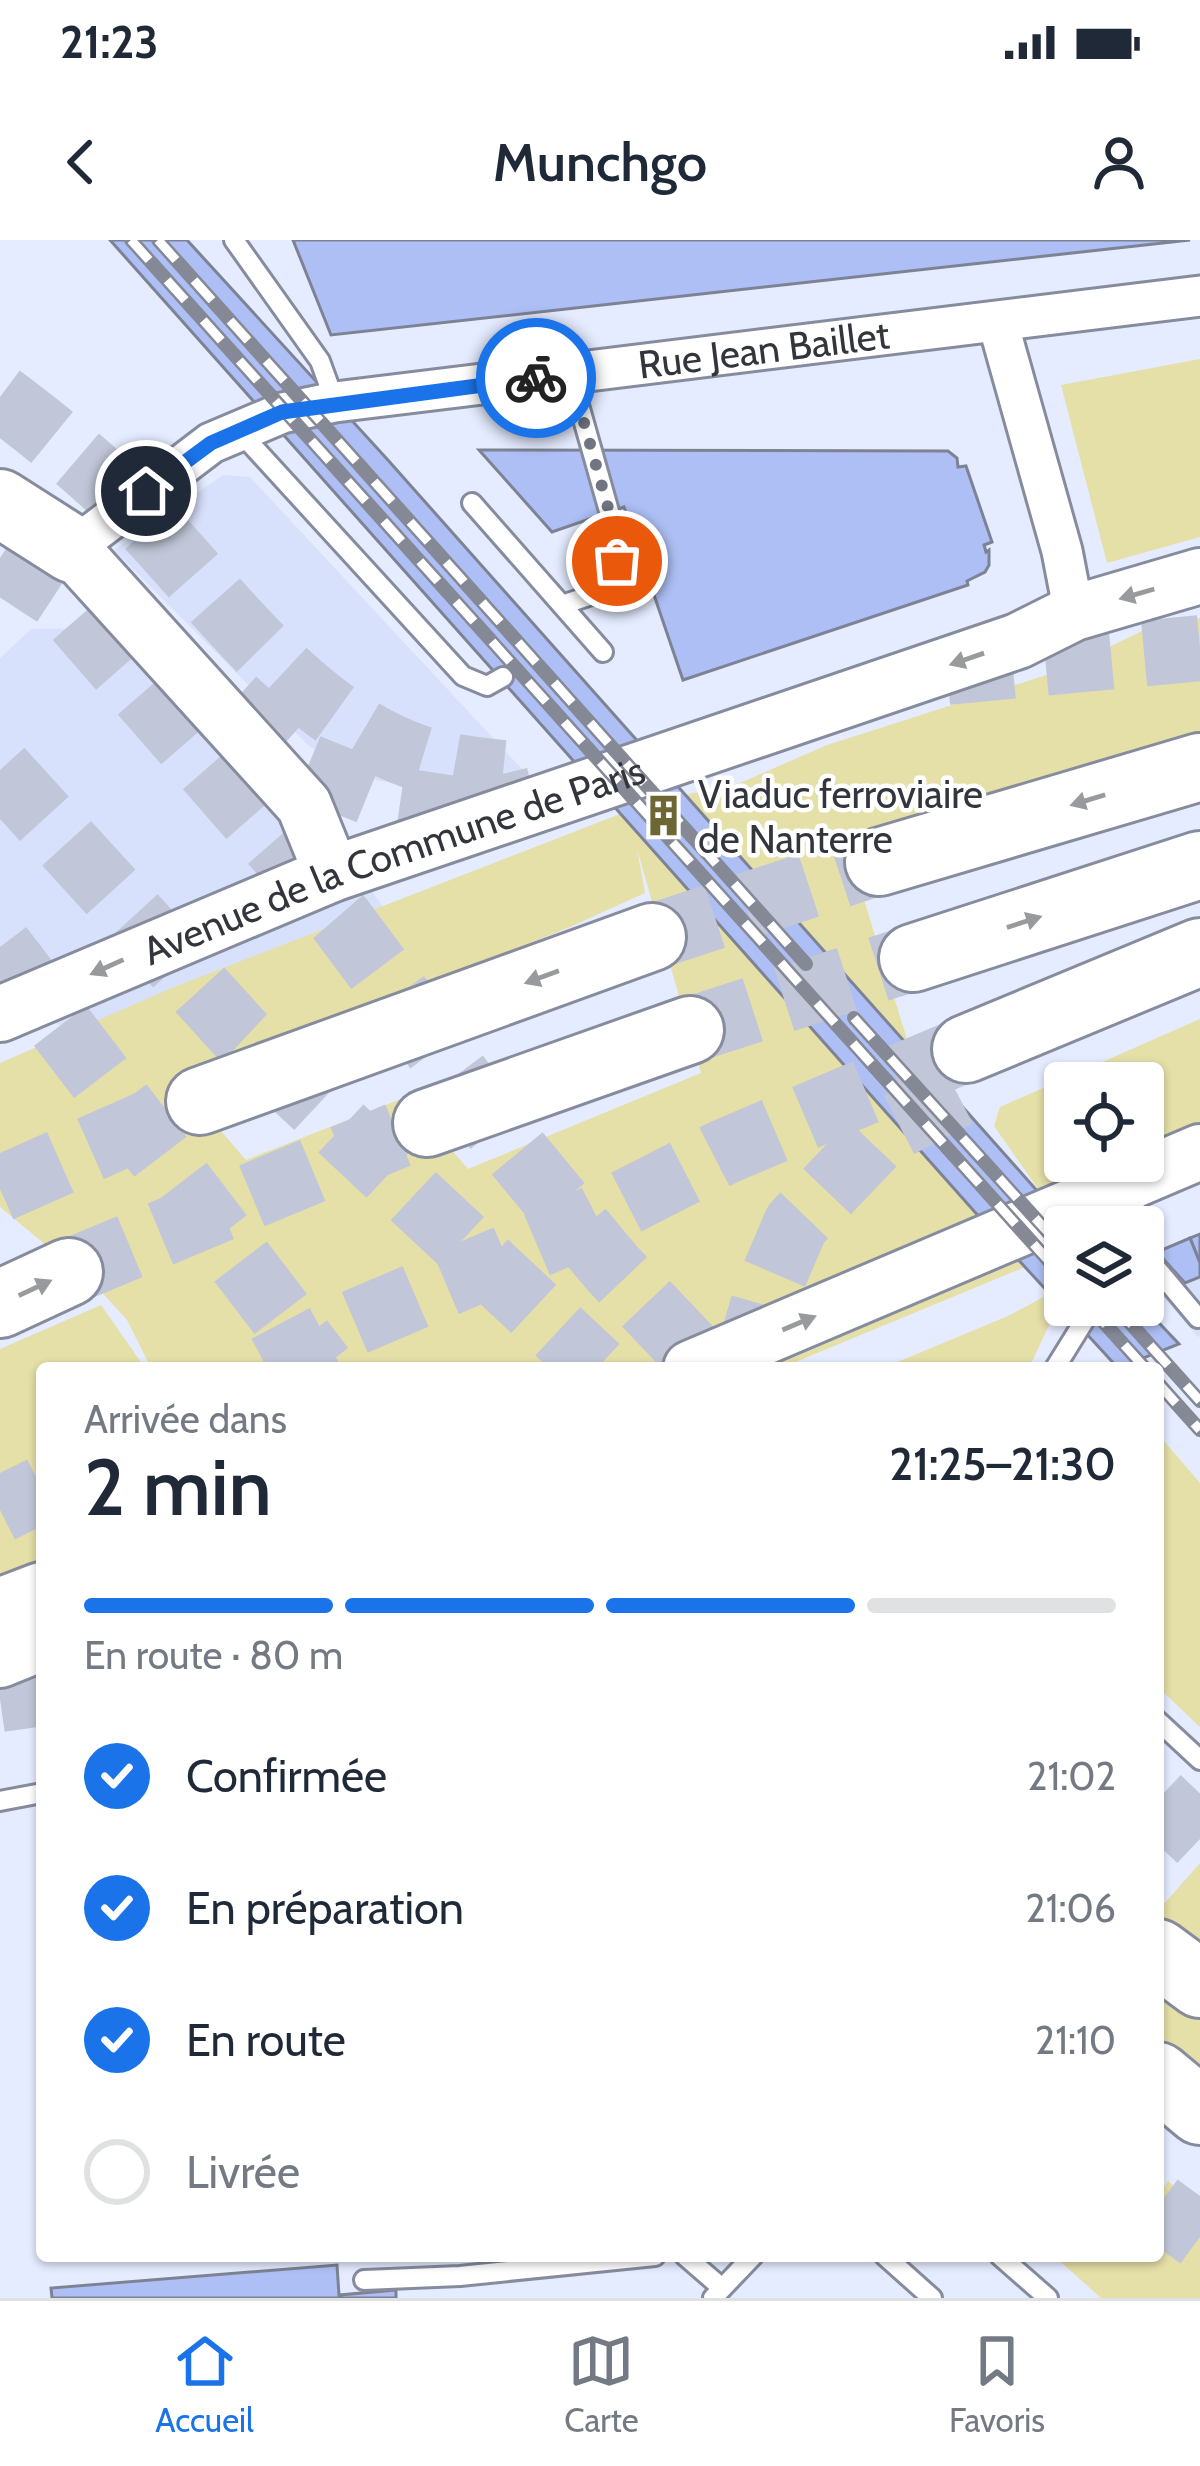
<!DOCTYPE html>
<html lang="fr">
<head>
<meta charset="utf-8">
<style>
  body { margin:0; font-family:Cabin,sans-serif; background:#f6f6f7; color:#1f2937; height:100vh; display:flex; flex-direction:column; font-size:45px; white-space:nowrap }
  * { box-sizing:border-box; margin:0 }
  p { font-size:39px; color:#747a83 }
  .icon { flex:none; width:66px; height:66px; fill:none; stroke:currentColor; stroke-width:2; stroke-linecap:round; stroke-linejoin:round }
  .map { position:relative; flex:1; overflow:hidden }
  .details { position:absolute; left:36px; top:1122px; width:1128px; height:900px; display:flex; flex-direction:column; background:#fff; border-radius:12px; box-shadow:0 3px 9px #0004 }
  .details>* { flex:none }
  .tools { position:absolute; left:1044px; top:822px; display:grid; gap:24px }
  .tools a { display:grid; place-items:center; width:120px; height:120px; border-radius:12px; background:#fff; box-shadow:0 3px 9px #0004; font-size:60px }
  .pin { position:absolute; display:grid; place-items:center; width:102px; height:102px; color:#fff; margin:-51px; border:6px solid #fff; border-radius:50%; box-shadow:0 3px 12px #0007 }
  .courier { position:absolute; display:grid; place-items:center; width:120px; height:120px; margin:-60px; border:9px solid #1a73e8; border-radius:50%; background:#fff; color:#222; box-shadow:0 3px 15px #0007 }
  .summary em { font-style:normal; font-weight:600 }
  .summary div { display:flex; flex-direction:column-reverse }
  .summary { display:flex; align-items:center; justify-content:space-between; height:204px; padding:0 48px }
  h1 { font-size:78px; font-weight:600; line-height:90px }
  .bar { display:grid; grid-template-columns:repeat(4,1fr); gap:18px 12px; align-content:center; height:144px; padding:0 48px }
  .bar i { height:15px; border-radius:9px; background:#e0e1e3 }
  .bar .selected { background:#1a73e8 }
  .bar p { grid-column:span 4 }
  ol { padding:0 48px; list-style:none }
  li { display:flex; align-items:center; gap:36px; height:132px }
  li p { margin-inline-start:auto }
  li .icon { padding:12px; border-radius:50%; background:#1a73e8; color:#fff; stroke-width:4 }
  li:last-child { color:#747a83 }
  li i { width:66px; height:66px; border:6px solid #e0e1e3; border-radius:50% }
  .status { display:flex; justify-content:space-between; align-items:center; height:84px; padding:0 60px; background:#fff; direction:ltr }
  .status svg { height:33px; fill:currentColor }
  header { display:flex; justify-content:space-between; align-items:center; height:156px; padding:0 48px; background:#fff; font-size:54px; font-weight:600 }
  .dock { display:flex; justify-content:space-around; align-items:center; height:168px; border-top:3px solid #e0e1e3; background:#fff; font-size:33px; color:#747a83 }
  .dock a { display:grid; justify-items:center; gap:6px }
  .dock .selected { color:#1a73e8 }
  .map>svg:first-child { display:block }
  .built { fill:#d8e1fb }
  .green { fill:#e5dfa8; fill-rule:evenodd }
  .building { fill:#adbff4; stroke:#7d8394; stroke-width:3 }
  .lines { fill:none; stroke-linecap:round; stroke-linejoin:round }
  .motorway-tunnel { stroke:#c1c7d8; stroke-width:66; stroke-dasharray:66 33; stroke-linecap:butt }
  .service-casing { stroke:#868c9e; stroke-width:24 }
  .minor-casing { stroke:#868c9e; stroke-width:45 }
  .secondary-casing { stroke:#868c9e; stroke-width:60 }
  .motorway-casing { stroke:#868c9e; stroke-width:72 }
  .service { stroke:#fff; stroke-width:18 }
  .minor { stroke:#fff; stroke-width:39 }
  .secondary { stroke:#fff; stroke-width:54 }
  .motorway { stroke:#fff; stroke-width:66 }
  .rail-casing { stroke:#858996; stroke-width:14 }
  .rail { stroke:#fff; stroke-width:9; stroke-dasharray:27; stroke-linecap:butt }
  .oneway { fill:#999a9e }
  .done { stroke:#717581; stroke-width:12; stroke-dasharray:0 21.6 }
  .route { stroke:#1a73e8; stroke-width:15 }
  .labels { text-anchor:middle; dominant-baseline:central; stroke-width:9; stroke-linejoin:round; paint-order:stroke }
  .street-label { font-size:39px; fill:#33353d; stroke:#fff }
  .poi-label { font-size:39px; fill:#33353d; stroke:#fff; text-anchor:start }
</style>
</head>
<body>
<div class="status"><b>21:23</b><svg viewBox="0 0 49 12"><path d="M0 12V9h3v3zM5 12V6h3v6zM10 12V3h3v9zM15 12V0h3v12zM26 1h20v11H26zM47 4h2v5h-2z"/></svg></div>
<header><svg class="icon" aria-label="back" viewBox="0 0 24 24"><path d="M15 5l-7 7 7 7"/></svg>Munchgo<svg class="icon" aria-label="person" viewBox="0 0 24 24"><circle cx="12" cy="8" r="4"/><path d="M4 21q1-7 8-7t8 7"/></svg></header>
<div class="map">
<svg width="1200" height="2058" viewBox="0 0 1200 2058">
  <rect width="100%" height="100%" fill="#e5ecff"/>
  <g class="built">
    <path d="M223 235 250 237 534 542 494 552 415 547 365 538 309 506 114 310Z"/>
    <path d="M110 388 333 597 411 706 170 830 0 761V418L31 389Z"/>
    <path d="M1200 994V1096L1198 1097 1143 1034V1020Z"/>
  </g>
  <g class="green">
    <path d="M1200 119V297L1107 323 1061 145Z"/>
    <path d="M1200 378V495L844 595 910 809 685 555 740 543 827 505 1062 430 1142 391Z"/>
    <path d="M620 574 987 983 653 1128H151L127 1080 98 1048 0 967V823L174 747ZM637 609 701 833 468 929 406 857 246 920 180 843 570 687 645 653Z"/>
    <path d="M1200 779V894L1143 918V843H1065V921H1137L1046 960 994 886 1000 867Z"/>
    <path d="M1012 1015 1025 1027 781 1128H740Z"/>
    <path d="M1047 1055 1056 1070 1029 1128H883L1008 1076Z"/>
    <path d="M101 1065 145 1128H42V1336L0 1355V1109Z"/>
    <path d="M1158 1194 1200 1243V1487L1158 1447Z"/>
    <path d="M1200 1623V1714L1158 1683V1658L1165 1663Z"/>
    <path d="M1158 1740 1200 1767V1848L1158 1811Z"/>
    <path d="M1168 1941 1200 1970V2058H1101L1054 2016H1113L1120 2021 1123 2016H1158V1958Z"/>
  </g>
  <g class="building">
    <path d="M110 0H187L387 219 1047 962 1065 987V1065H1142L1179 1104 1118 1128 990 989Z"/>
    <path d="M293 0H1190L331 95Z"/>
    <path d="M479 210 948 211 957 218 958 227 966 226 992 302 984 305 986 312 989 310V325L985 332 967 341 968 345 683 440 624 267 552 292Z"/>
    <path d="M1200 994V1023L1190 998Z"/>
    <path d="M1190 998 1200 1023V1037L1185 1043 1157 1012Z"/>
    <path d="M337 2025 339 2055 396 2050V2058H52L51 2048Z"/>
  </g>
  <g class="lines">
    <g class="motorway-tunnel">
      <path d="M0 157C51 195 102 237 146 283 224 366 301 475 413 516 440 526 474 530 503 533"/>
      <path d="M0 318 58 356 341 680 492 883 612 1028 707 1128"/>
      <path d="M947 432 1200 408"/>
      <path d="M234 461 306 526 387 559 482 573 535 560"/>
      <path d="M0 530 242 796 597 1128"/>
      <path d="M652 697 879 622"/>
      <path d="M0 707 322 1128"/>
      <path d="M690 790 913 718"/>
      <path d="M0 949 174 872"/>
      <path d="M69 1032 398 895"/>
      <path d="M267 1128 346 1086 572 990 724 912 966 809"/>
      <path d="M745 1128 767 1052 796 984 883 893 962 852"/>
      <path d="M0 1270 42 1249"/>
      <path d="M0 1459 42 1453"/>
      <path d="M1158 1559 1200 1599"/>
      <path d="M1158 1966 1200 1997"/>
    </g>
    <defs>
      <g id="service">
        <path d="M234 0 320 121 335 162"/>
        <path d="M238 190 463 436 487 446 503 437"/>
        <path d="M472 263 603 412"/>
        <path d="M562 365 618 346 616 296 570 133"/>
        <path d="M1126 949 1143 985 1147 1017 1198 1078"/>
        <path d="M1055 1128 1094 1065"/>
        <path d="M1158 1481 1200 1520"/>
        <path d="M0 1561 42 1553"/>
        <path d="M685 2016 722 2048"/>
        <path d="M885 2016 932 2058"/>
        <path d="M1000 2016 1048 2058"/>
        <path d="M364 2040 460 2036 655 2016"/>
        <path d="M713 2058 753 2016"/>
      </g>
      <g id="minor">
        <path d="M998 83 1062 311 1074 373"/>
        <path id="s1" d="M72 309 211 203 282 173 335 162 1200 56"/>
      </g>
      <g id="secondary">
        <path d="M72 309 304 565 332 634"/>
        <path id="s2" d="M0 774 332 634 1018 401 1074 373 1200 336"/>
        <path d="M691 1128 1200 912"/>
        <path d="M0 1420 42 1403"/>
      </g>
      <g id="motorway">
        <path d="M0 263 72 309"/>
        <path d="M879 622 1200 527"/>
        <path d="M913 718 1200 625"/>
        <path d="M966 809 1200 712"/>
        <path d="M200 861 652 697"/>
        <path d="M427 883 690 790"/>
        <path d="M0 1064 69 1032"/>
        <path d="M0 1372 42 1356"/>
        <path d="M1158 1713 1200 1744"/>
        <path d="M1158 1836 1200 1871"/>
      </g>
    </defs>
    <use href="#service" class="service-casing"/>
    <use href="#minor" class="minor-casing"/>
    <use href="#secondary" class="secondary-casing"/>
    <use href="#motorway" class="motorway-casing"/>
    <use href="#service" class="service"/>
    <use href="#minor" class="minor"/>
    <use href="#secondary" class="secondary"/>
    <use href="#motorway" class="motorway"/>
    <defs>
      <g id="rail">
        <path d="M131 0 1065 1039"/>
        <path d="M158 0 806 724"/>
        <path d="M854 778 1065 1011"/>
        <path d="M1088 1065 1145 1128"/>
        <path d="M1114 1065 1200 1161"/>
        <path d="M1158 1143 1200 1190"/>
      </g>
    </defs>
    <use href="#rail" class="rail-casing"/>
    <use href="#rail" class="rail"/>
  </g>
  <defs><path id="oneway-solid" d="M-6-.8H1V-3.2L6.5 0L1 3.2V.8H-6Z" transform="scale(3)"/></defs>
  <g class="oneway">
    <use href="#oneway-solid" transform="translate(1137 354) rotate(164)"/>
    <use href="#oneway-solid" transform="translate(967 419) rotate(161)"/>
    <use href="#oneway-solid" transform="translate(1088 560) rotate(163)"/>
    <use href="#oneway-solid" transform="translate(1024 682) rotate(-18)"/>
    <use href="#oneway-solid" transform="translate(107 727) rotate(156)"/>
    <use href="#oneway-solid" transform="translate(542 737) rotate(160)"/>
    <use href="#oneway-solid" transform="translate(35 1048) rotate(-25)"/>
    <use href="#oneway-solid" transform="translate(799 1083) rotate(-23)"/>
  </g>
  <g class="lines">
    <path class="done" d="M536 138 570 133 616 296 617 321"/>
    <path class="route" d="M146 251 211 203 282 172 536 138"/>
  </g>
  <defs>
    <symbol id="building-bare" viewBox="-9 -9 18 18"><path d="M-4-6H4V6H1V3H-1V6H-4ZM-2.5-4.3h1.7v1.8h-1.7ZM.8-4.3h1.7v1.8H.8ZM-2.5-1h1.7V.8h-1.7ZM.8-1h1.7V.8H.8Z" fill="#6d6734" stroke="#fff" stroke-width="2.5" paint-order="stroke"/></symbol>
  </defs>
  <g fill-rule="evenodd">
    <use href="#building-bare" x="634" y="546" width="59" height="59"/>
  </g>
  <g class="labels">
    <g class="street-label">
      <text stroke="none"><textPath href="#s1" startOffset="738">Rue Jean Baillet</textPath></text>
      <text stroke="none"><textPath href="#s2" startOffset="423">Avenue de la Commune de Paris</textPath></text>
    </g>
    <g class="poi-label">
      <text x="698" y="554">Viaduc ferroviaire<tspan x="698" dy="45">de Nanterre</tspan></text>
    </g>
  </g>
</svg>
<div class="tools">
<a><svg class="icon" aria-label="locate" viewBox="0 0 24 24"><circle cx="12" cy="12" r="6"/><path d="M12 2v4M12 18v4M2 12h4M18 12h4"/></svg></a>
<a><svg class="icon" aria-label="layers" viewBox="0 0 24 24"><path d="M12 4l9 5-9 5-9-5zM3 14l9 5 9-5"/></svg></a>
</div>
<div class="pin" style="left:617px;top:321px;background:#ea580c"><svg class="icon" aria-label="bag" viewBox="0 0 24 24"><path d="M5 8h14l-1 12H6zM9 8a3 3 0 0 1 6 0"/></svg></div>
<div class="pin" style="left:146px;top:251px;background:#1f2937"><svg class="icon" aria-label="home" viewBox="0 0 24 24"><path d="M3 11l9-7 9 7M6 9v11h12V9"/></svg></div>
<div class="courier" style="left:536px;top:138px"><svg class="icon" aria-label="bike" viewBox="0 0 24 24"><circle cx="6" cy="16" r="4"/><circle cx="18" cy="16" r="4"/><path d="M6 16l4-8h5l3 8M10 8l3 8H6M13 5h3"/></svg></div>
<section class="details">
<div class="summary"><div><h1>2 min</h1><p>Arrivée dans</p></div><em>21:25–21:30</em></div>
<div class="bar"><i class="selected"></i><i class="selected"></i><i class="selected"></i><i></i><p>En route · 80 m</p></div>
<ol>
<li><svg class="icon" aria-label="check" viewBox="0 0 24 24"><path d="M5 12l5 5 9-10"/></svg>Confirmée<p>21:02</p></li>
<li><svg class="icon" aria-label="check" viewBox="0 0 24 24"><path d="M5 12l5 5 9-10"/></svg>En préparation<p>21:06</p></li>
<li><svg class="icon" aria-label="check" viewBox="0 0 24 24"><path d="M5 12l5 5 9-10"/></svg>En route<p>21:10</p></li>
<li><i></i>Livrée</li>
</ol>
</section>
</div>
<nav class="dock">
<a class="selected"><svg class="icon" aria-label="home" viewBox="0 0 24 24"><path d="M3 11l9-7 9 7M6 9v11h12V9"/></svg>Accueil</a>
<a><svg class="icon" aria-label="map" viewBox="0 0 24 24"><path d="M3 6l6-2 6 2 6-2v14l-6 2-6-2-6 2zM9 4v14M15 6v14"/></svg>Carte</a>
<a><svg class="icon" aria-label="saved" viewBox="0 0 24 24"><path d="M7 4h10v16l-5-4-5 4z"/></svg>Favoris</a>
</nav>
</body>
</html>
